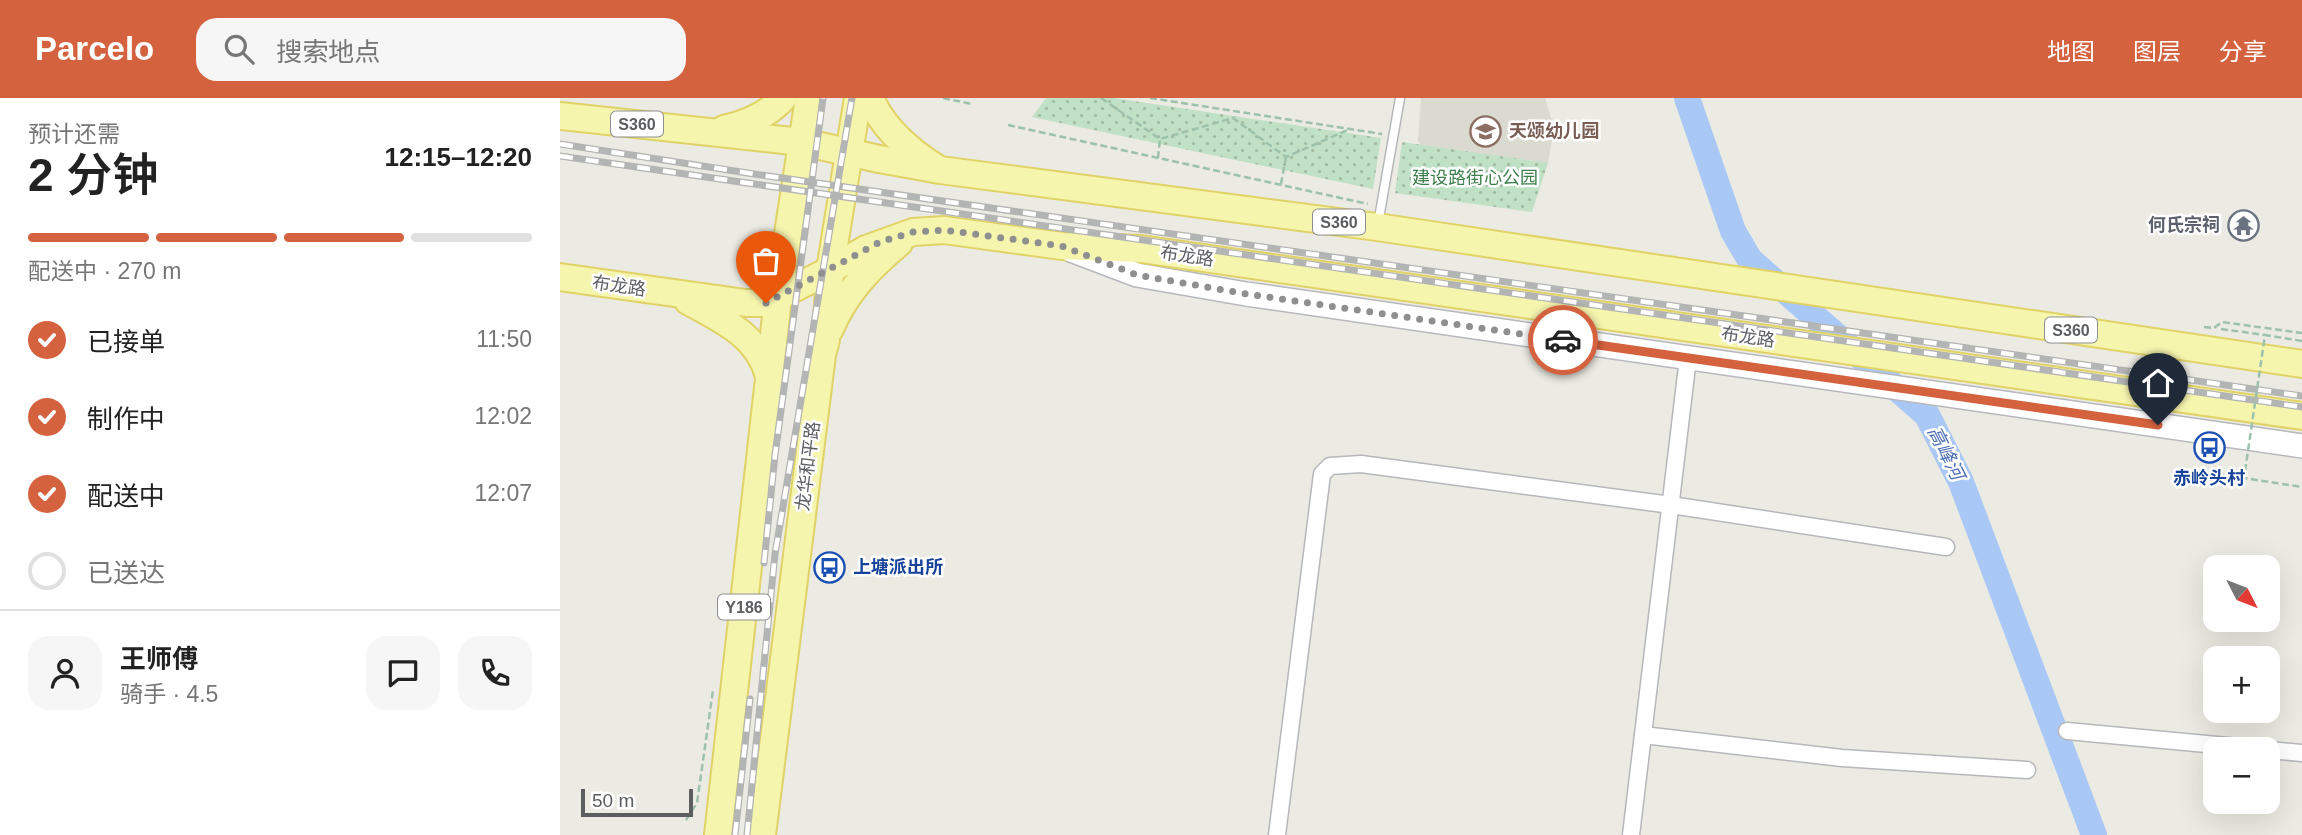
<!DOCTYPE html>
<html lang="zh">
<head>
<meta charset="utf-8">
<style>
  body { margin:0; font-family:Helvetica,"Noto Sans SC",sans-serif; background:#f6f6f6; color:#222; height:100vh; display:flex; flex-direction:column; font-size:26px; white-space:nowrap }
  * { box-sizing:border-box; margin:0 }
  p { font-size:23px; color:#767676 }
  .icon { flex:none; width:38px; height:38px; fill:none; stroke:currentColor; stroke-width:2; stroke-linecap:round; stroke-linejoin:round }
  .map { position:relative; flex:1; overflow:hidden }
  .side { display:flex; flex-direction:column; background:#fff; width:560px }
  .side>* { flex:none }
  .needle { width:46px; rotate:132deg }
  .controls { position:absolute; left:1643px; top:457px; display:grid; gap:14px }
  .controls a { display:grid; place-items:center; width:77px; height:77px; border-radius:14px; background:#fff; box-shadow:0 7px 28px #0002; font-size:35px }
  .scale { position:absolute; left:21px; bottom:18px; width:112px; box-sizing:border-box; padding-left:7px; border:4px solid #5b5d61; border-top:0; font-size:19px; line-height:24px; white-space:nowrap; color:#5b5d61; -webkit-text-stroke:5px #fff; paint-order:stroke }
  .pin { position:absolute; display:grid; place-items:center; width:60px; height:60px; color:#fff; margin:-72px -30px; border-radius:50% 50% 50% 0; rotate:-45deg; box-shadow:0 0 7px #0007 }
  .pin .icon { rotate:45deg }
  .courier { position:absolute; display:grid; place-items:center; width:70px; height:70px; margin:-35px; border:5px solid #d5623f; border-radius:50%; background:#fff; color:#222; box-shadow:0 2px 9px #0007 }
  .head em { font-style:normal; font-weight:600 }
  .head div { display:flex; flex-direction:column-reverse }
  .head { display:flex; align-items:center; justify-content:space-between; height:119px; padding:0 28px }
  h1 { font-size:46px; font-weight:600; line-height:52px }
  .bar { display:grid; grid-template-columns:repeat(4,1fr); gap:10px 7px; align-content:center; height:84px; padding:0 28px }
  .bar i { height:9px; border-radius:5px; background:#e0e0e0 }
  .bar .current { background:#d5623f }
  .bar p { grid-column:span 4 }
  .line { display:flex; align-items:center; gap:18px; padding:0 28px; border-top:2px solid #e0e0e0 }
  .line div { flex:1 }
  .round { display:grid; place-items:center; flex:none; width:74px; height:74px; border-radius:21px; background:#f6f6f6 }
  ol { padding:0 28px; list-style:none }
  li { display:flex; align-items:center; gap:21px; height:77px }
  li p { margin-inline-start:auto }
  li .icon { padding:7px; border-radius:50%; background:#d5623f; color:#fff; stroke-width:4 }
  li:last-child { color:#767676 }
  li i { width:38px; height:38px; border:4px solid #e0e0e0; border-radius:50% }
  header { display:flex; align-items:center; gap:42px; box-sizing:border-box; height:98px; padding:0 35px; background:#d5623f; color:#fff }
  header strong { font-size:33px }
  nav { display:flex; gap:38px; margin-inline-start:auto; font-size:24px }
  .search { width:490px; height:63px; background:#f6f6f6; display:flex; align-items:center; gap:18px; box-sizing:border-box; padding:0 24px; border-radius:21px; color:#767676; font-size:26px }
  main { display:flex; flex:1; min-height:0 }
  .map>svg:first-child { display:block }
  .education { fill:#dbdad1 }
  .grass { fill:url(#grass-dots) }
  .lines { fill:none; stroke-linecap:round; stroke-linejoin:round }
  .river { stroke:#a9c8f5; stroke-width:26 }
  .lane-casing { stroke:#b5b7bb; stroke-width:11 }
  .street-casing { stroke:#b5b7bb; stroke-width:19 }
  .secondary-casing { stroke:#b6b8bd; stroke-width:26 }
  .primary-casing { stroke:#e1d266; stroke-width:30 }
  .path { stroke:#9cc1ac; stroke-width:2.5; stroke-dasharray:7 3.5; stroke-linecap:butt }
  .lane { stroke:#fff; stroke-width:8 }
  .street { stroke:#fff; stroke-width:16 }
  .secondary { stroke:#fff; stroke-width:23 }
  .primary { stroke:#f6f5ae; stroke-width:26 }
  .rail-casing { stroke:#b3b4b4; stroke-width:7 }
  .rail { stroke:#fff; stroke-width:4.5; stroke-dasharray:13; stroke-linecap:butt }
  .path-bridge { stroke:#9cc1ac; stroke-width:2.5; stroke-dasharray:7 3.5; stroke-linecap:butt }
  .done { stroke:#8e8f8e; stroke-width:7; stroke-dasharray:0 12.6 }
  .route { stroke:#d5623f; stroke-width:9 }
  .labels { text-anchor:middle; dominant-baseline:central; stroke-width:5; stroke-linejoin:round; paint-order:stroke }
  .shield { fill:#fff; stroke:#8c8e90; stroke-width:2 }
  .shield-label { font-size:16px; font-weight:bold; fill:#5b5d61 }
  .education-label { font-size:18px; font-weight:bold; fill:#785e54; stroke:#fff; text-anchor:start }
  .park-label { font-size:18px; fill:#3d7e4a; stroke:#fff }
  .worship-label { font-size:18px; font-weight:bold; fill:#5b616d; stroke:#fff; text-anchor:end }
  .street-label { font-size:18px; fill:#5b5d61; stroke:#fff }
  .transit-label { font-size:18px; font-weight:bold; fill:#164399; stroke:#fff }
  .water-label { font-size:19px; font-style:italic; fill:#4f71b5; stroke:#fff }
</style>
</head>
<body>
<header>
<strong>Parcelo</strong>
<div class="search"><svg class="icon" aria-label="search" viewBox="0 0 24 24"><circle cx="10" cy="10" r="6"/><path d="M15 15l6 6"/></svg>搜索地点</div>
<nav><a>地图</a><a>图层</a><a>分享</a></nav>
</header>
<main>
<section class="side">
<div class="head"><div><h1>2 分钟</h1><p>预计还需</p></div><em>12:15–12:20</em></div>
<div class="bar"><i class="current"></i><i class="current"></i><i class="current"></i><i></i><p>配送中 · 270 m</p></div>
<ol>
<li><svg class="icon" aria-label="check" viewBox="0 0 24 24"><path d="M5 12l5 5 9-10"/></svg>已接单<p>11:50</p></li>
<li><svg class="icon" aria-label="check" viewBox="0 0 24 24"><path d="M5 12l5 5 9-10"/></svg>制作中<p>12:02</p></li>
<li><svg class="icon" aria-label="check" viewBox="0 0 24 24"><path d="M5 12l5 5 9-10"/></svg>配送中<p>12:07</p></li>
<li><i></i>已送达</li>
</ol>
<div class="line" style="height:126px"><a class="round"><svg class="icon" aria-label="person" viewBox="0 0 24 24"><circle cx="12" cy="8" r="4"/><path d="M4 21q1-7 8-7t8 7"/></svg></a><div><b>王师傅</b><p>骑手 · 4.5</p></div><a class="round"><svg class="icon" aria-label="chat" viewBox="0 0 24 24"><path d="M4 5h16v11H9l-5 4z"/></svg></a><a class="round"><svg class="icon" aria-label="phone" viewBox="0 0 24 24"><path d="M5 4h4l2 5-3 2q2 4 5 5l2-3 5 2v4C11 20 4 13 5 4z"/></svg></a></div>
</section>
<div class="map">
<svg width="1742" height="737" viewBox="0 0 1742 737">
  <defs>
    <pattern id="grass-dots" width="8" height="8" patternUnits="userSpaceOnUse" patternTransform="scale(1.75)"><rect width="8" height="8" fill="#c1e1c6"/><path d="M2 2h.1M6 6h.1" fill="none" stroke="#a0baa4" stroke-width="1.8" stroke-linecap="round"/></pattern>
  </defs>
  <rect width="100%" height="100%" fill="#ecebe3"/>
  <path class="education" d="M861 0H985L994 30 988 65 861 47 858 43Z"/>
  <g class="grass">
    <path d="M486 0H554L821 40 813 91 472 19Z"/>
    <path d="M842 44 988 65 972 114 835 95Z"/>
  </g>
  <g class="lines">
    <path class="river" d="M1127 0 1173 133 1190 162 1367 317 1401 384 1534 737"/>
    <defs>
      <path id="lane" d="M818 126 840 0"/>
      <g id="street">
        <path d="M1507 633 1700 651"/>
        <path d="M1083 637 1282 660 1467 672"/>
        <path d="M1708 652 1742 655"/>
        <path d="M717 737 762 376 770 368 801 366 1111 407 1386 449"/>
        <path d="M1071 737 1128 260"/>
      </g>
      <path id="secondary" d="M511 152 577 177 686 196 1742 348"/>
      <g id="primary">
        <path d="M310 0C323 30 348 52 375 69"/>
        <path d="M0 18 242 44 319 61 380 72 817 129 1742 266"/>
        <path d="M164 31C186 26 208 17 223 0"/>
        <path d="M0 179 186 205H206L270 172 306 151 353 134 384 132 502 148 581 151 1742 318"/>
        <path d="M128 203C163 222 199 238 209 279"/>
        <path d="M270 231C285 195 310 169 339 145"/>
        <path d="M158 737 218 200 249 0"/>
        <path d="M202 737 262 257 266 242 270 172 298 0"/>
      </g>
    </defs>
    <use href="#lane" class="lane-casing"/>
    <use href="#street" class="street-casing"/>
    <use href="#secondary" class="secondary-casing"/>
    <use href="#primary" class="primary-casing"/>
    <g class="path">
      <path d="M383 0 412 6"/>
      <path d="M541 0 600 41 673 20 726 59 790 31"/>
      <path d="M590 0 822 36"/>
      <path d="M448 27 808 106"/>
      <path d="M598 60 600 41"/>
      <path d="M721 86 726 59"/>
      <path d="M1644 229 1654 230 1662 224 1742 235"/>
      <path d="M1661 231 1705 237"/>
      <path d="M1642 374 1684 380"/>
      <path d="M126 722 137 705 153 592"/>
    </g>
    <use href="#lane" class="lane"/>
    <use href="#street" class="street"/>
    <use href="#secondary" class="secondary"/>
    <use href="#primary" class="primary"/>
    <defs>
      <g id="rail">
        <path d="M0 46 194 76 1742 298"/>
        <path d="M0 58 1742 309"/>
        <path d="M204 465 215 357 263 0"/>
        <path d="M175 737 190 601"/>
        <path d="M187 737 215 456 292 0"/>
      </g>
    </defs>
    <use href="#rail" class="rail-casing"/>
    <use href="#rail" class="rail"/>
    <path class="path-bridge" d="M1742 243 1705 237 1684 380 1742 389"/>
  </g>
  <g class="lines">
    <path class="done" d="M206 205 320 144 353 134 384 132 502 148 577 177 687 196 1003 242"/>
    <path class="route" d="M1003 242 1598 327"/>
  </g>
  <defs>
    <symbol id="school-ring" viewBox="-11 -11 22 22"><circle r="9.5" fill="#fff" stroke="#8d6e63" stroke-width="1.5"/><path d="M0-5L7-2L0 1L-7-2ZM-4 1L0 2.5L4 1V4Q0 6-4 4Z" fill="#8d6e63"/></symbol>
    <symbol id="temple-ring" viewBox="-11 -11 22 22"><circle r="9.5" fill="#fff" stroke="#6b7280" stroke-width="1.5"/><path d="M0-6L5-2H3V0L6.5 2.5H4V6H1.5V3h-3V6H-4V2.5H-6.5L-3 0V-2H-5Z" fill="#6b7280"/></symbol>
    <symbol id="bus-ring" viewBox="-11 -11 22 22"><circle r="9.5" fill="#fff" stroke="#1a4fb4" stroke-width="1.5"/><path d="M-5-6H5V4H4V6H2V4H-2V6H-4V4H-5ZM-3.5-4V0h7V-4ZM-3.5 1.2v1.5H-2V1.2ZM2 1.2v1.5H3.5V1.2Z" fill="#1a4fb4"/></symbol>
  </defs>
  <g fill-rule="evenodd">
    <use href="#school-ring" x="908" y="16" width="35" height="35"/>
    <use href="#temple-ring" x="1666" y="110" width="35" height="35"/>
    <use href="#bus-ring" x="1632" y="332" width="35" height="35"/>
    <use href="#bus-ring" x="252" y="452" width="35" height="35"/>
  </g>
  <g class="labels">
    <g class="shield">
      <rect x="51" y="13.5" width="52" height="25" rx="5"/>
      <rect x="753" y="111.5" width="52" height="25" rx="5"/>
      <rect x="1485" y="219.5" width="52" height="25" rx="5"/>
      <rect x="158" y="496.5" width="52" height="25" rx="5"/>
    </g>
    <g class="shield-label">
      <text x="77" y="26">S360</text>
      <text x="779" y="124">S360</text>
      <text x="1511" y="232">S360</text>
      <text x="184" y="509">Y186</text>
    </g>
    <g class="education-label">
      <text x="949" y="33">天颂幼儿园</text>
    </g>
    <g class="park-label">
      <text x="915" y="80">建设路街心公园</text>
    </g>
    <g class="worship-label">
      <text x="1660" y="127">何氏宗祠</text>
    </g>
    <g class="street-label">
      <text transform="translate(627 158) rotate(8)">布龙路</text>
      <text transform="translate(59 188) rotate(8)">布龙路</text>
      <text transform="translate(1188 239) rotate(8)">布龙路</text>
      <text transform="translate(248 368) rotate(-83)">龙华和平路</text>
    </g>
    <g class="transit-label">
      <text x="1649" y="380">赤岭头村</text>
      <text x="293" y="469" text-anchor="start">上塘派出所</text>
    </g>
    <g class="water-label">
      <text transform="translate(1386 355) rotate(63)">高峰河</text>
    </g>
  </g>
</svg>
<div class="controls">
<a><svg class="needle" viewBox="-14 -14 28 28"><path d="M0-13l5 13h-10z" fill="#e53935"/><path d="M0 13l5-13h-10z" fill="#767676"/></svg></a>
<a>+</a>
<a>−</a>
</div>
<div class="scale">50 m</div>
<div class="pin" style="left:206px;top:205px;background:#ea580c"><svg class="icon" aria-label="bag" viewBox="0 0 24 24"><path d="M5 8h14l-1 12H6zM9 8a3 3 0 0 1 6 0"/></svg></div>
<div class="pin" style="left:1598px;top:327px;background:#1f2937"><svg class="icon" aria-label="home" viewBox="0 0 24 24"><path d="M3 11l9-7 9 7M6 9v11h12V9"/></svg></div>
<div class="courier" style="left:1003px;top:242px"><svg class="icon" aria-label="car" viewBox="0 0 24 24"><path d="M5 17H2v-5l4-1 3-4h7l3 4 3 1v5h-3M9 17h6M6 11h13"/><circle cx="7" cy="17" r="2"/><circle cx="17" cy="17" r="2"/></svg></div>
</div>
</main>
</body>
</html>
